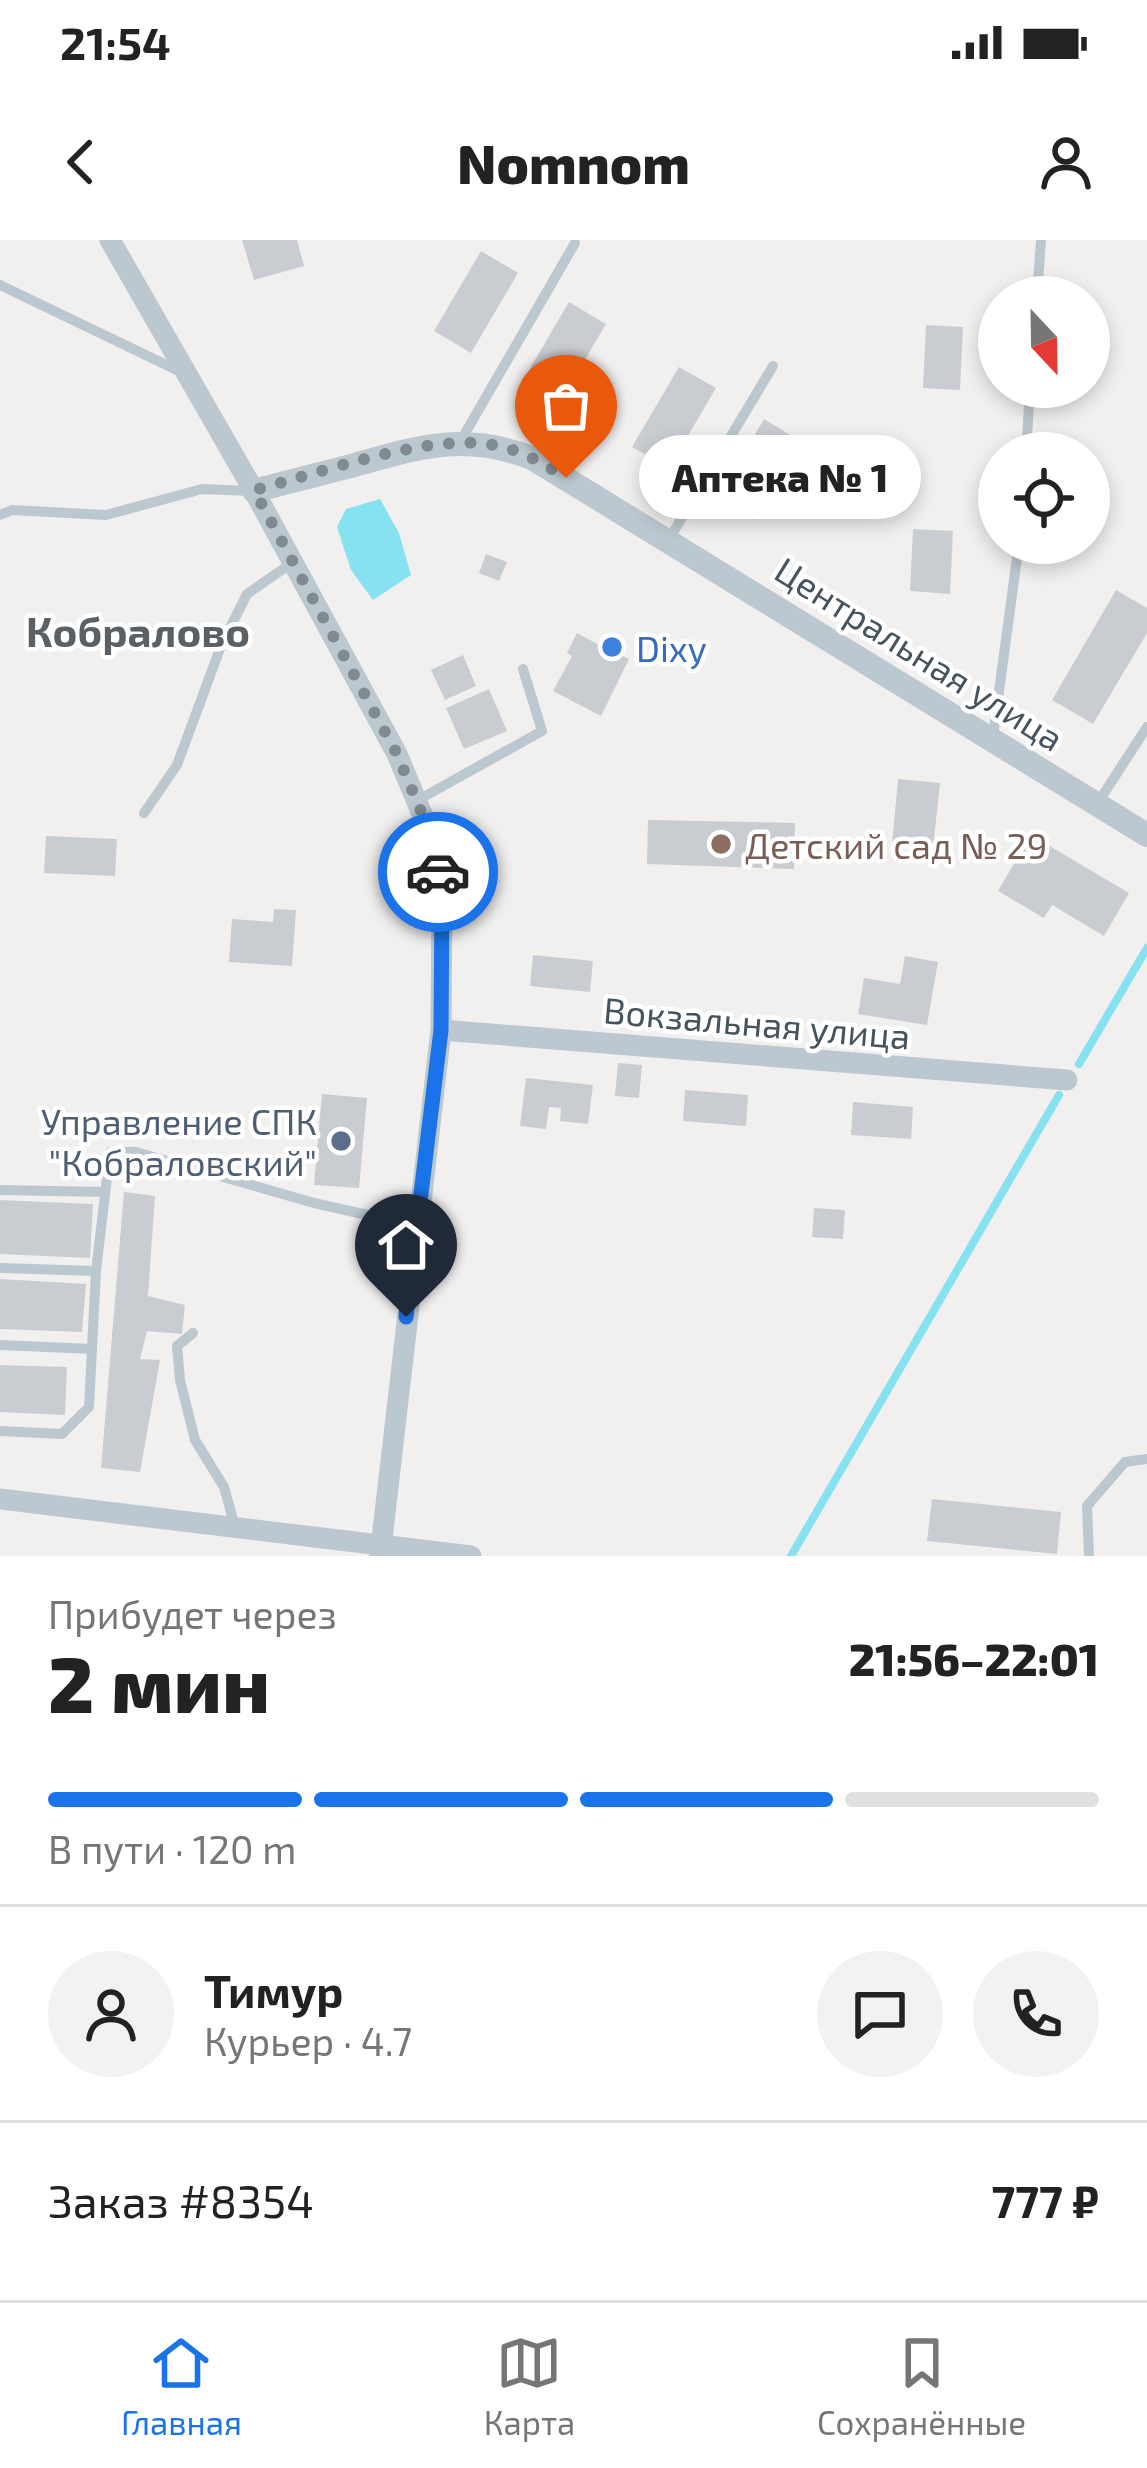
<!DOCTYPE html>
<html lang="ru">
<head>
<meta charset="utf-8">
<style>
  body { margin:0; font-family:"Exo 2",sans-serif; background:#f2f2f2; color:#222; height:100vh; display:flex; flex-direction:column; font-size:45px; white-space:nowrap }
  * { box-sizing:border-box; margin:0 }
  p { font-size:39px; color:#767676 }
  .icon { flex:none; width:66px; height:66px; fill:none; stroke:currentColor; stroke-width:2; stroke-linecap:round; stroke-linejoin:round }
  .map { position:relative; height:1316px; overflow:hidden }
  .panel { display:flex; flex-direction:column; background:#fff; flex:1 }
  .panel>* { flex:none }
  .needle { width:78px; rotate:158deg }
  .fabs { position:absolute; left:978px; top:36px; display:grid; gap:24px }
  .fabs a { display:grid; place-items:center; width:132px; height:132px; border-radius:50%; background:#fff; box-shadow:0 6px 18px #0003; font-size:60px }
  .pin { position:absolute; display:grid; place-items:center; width:102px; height:102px; color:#fff; margin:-123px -51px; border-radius:50% 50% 50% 0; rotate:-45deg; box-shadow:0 0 12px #0007 }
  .pin .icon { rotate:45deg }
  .courier { position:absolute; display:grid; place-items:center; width:120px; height:120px; margin:-60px; border:9px solid #1a73e8; border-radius:50%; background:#fff; color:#222; box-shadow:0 3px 15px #0007 }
  .bubble { position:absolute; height:84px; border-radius:42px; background:#fff; box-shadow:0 6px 18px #0003; font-size:39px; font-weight:800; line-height:84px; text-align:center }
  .summary em { font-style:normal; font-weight:800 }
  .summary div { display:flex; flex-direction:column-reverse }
  .summary { display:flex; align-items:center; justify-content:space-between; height:204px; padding:0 48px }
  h1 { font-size:78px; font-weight:800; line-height:90px }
  .bar { display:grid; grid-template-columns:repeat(4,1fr); gap:18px 12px; align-content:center; height:144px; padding:0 48px }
  .bar i { height:15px; border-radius:9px; background:#e0e0e0 }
  .bar .current { background:#1a73e8 }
  .bar p { grid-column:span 4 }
  .line { display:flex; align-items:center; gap:30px; padding:0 48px; border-top:3px solid #e0e0e0 }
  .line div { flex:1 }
  .round { display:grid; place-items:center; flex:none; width:126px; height:126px; border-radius:63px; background:#f2f2f2 }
  .status { display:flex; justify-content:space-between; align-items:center; height:84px; padding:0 60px; background:#fff; direction:ltr }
  .status svg { height:33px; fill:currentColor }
  header { display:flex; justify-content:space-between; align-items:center; height:156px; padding:0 48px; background:#fff; font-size:54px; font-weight:800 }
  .dock { display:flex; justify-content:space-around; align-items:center; height:168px; border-top:3px solid #e0e0e0; background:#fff; font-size:33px; color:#767676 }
  .dock a { display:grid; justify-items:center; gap:6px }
  .dock .current { color:#1a73e8 }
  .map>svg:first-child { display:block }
  .water { fill:#86e1f1 }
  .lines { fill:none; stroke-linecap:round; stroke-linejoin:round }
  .stream { stroke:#86e1f1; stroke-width:8 }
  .building { fill:#c9cdd2 }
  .service { stroke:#bcc8cf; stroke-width:10 }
  .minor { stroke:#bcc8cf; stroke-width:21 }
  .tertiary { stroke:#bcc8cf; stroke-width:24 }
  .done { stroke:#828a91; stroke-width:12; stroke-dasharray:0 21.6 }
  .route { stroke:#1a73e8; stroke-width:15 }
  .shop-dot { fill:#3f7fe0; stroke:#fff; stroke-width:4.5 }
  .education-dot { fill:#8d6e63; stroke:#fff; stroke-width:4.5 }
  .service-dot { fill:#5c6f8a; stroke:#fff; stroke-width:4.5 }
  .labels { text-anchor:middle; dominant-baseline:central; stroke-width:9; stroke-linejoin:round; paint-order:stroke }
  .shop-label { font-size:36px; fill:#366cbe; stroke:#fff; text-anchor:start }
  .street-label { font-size:36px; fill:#46545e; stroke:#fff }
  .education-label { font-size:36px; fill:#785e54; stroke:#fff; text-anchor:start }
  .service-label { font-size:36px; fill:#4e5e75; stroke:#fff; text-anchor:end }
  .quarter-label { font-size:42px; font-weight:bold; fill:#5b6065; stroke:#fff }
</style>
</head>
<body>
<div class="status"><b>21:54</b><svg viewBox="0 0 49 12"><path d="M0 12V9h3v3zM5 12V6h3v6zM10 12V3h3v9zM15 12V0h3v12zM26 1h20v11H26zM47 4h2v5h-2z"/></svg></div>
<header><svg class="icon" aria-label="back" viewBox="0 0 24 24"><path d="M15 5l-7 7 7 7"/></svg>Nomnom<svg class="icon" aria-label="person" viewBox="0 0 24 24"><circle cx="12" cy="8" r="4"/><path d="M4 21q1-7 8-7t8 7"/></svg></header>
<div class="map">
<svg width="1147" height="1316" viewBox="0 0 1147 1316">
  <rect width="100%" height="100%" fill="#f2efef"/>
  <path class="water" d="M380 259 399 293 411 335 373 360 351 330 337 287 346 269Z"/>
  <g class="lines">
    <g class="stream">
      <path d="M1079 824 1147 708"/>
      <path d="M791 1316 1059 855"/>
    </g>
  </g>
  <g class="building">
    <path d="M242 0H297L304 26 254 40Z"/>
    <path d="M481 11 518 33 471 113 434 91Z"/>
    <path d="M569 62 606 84 559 163 522 142Z"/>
    <path d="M926 85 963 87 960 150 923 148Z"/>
    <path d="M679 127 716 148 669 228 632 207Z"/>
    <path d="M764 179 800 201 753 280 717 259Z"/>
    <path d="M913 289 953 291 950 354 910 351Z"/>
    <path d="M486 314 507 322 499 341 479 333Z"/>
    <path d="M1116 350 1147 368V393L1093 484 1052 460Z"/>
    <path d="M577 393 599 405 603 396 625 407 621 415 629 419 601 476 553 451 572 416 567 413Z"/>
    <path d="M463 415 476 446 445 460 431 430Z"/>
    <path d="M489 449 507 491 464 509 446 468Z"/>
    <path d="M898 539 940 543 933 608 892 605Z"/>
    <path d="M648 580 795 583 794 629 647 624Z"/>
    <path d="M1031 595 1129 653 1104 696 1052 665 1044 678 998 651Z"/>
    <path d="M46 596 117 599 115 636 44 633Z"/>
    <path d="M274 669 296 670 292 726 229 722 232 679 273 682Z"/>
    <path d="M533 715 593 721 590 752 530 746Z"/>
    <path d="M905 716 938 722 927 785 858 774 864 738 900 744Z"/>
    <path d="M618 823 642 825 639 858 615 856Z"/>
    <path d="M526 838 593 845 588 884 560 881 561 868 549 867 546 889 520 886Z"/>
    <path d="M685 850 748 855 746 886 683 881Z"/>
    <path d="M322 854 367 858 359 948 314 945Z"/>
    <path d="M853 862 913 867 911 899 851 895Z"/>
    <path d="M124 952 155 956 148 1056 185 1065 182 1094 147 1091 140 1119 160 1120 140 1232 101 1228Z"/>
    <path d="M0 960 93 964 90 1018 0 1014Z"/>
    <path d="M814 968 845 970 843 999 812 997Z"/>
    <path d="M0 1039 86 1044 82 1092 0 1089Z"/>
    <path d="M0 1125 67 1127 65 1175 0 1172Z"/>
    <path d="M932 1259 1061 1272 1057 1314 927 1301Z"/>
  </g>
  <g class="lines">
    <g class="service">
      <path d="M0 45 181 132"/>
      <path d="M1037 57 1041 0"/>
      <path d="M460 202 575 3"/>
      <path d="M1026 213 1030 147"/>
      <path d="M0 275 12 270 106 275 202 249 251 251"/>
      <path d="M668 301 773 126"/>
      <path d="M993 496 1019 303"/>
      <path d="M418 560 542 491 523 429"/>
      <path d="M1097 564 1147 487"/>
      <path d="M144 573 177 525 221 406 247 354 293 322"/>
      <path d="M0 950 105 952"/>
      <path d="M0 1028 96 1031"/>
      <path d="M193 1093 177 1106 180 1140 195 1200 224 1247 235 1287"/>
      <path d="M0 1105 92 1109"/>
      <path d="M0 1191 62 1194 89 1167 96 1031 110 912H136L314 963 416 986"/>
      <path d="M1089 1316 1087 1266 1125 1222 1147 1219"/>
    </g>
    <g class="minor">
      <path d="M110 0 254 251 397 514 432 598 442 653 441 790 380 1316"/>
      <path d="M441 790 1067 840"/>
      <path d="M0 1259 471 1316"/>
    </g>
    <path class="tertiary" d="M254 251C285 243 316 235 347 227 417 208 461 191 532 218L1147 595"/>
  </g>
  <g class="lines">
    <path class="done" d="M438 632 432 598 397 514 254 250C323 233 430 191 499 206 523 211 545 225 566 238"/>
    <path class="route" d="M406 1077 441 790 442 653 438 632"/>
  </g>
  <circle class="shop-dot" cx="612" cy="407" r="12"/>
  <circle class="education-dot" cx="721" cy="604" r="12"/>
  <circle class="service-dot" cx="341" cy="901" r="12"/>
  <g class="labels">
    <g class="shop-label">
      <text x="636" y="407">Dixy</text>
    </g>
    <g class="street-label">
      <text transform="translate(920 413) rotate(32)">Центральная улица</text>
      <text transform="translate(757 782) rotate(5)">Вокзальная улица</text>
    </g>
    <g class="education-label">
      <text x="745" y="604">Детский сад № 29</text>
    </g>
    <g class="service-label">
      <text x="317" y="880">Управление СПК<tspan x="317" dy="41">"Кобраловский"</tspan></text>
    </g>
    <g class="quarter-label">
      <text x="138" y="390">Кобралово</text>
    </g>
  </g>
</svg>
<div class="fabs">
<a><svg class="needle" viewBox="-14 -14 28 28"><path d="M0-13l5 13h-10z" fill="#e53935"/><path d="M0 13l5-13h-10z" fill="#767676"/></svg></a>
<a><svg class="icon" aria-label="locate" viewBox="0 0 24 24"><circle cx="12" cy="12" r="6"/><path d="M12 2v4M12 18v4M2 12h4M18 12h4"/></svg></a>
</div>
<div class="pin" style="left:566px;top:238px;background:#ea580c"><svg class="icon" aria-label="bag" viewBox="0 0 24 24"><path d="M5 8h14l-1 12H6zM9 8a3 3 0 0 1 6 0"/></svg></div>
<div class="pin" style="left:406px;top:1077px;background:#1f2937"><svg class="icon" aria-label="home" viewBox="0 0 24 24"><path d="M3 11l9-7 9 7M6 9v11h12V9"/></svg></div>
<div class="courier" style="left:438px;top:632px"><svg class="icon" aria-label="car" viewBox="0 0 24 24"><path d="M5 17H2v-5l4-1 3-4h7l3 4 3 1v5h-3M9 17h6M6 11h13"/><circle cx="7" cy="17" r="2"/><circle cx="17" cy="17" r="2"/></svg></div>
<div class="bubble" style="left:639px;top:195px;width:282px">Аптека № 1</div>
</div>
<section class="panel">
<div class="summary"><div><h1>2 мин</h1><p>Прибудет через</p></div><em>21:56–22:01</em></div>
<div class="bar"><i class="current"></i><i class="current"></i><i class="current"></i><i></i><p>В пути · 120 m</p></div>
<div class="line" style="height:216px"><a class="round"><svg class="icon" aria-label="person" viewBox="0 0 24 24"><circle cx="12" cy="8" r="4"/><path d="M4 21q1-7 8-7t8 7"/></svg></a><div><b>Тимур</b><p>Курьер · 4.7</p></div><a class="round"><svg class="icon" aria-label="chat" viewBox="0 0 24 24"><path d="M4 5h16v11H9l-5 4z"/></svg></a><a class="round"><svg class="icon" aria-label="phone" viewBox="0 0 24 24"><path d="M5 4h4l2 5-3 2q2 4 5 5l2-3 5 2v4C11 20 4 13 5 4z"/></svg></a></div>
<div class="line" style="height:156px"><div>Заказ #8354</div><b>777 ₽</b></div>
</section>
<nav class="dock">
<a class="current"><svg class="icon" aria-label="home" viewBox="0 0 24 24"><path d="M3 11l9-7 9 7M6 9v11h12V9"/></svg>Главная</a>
<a><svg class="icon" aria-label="map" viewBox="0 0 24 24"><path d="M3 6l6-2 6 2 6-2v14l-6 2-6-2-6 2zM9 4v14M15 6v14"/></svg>Карта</a>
<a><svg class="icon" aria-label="saved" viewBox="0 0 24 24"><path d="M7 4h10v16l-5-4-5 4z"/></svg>Сохранённые</a>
</nav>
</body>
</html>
